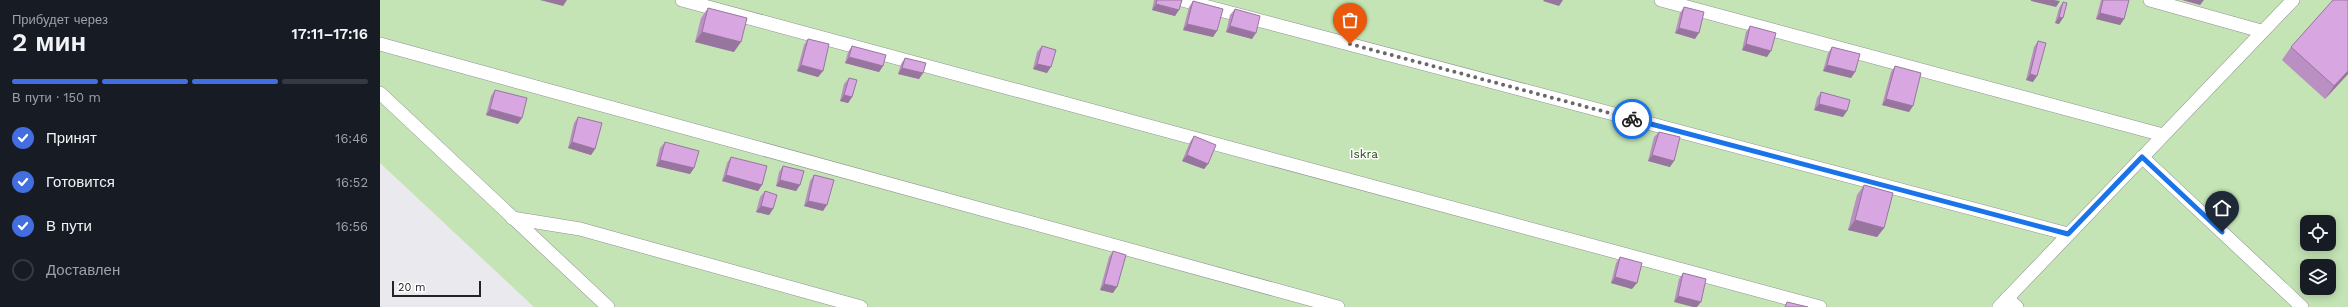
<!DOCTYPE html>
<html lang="ru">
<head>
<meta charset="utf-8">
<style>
  body { margin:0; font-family:"Work Sans",sans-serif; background:#20242c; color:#f1f3f6; height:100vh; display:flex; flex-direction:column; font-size:15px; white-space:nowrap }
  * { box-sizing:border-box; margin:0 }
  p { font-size:13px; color:#9ea1a6 }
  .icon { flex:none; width:22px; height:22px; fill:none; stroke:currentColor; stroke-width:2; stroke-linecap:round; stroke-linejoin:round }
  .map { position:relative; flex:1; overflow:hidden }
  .side { display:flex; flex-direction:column; background:#171b24; width:380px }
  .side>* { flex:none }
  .controls { position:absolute; left:1920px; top:215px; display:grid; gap:8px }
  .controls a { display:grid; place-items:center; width:36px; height:36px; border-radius:8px; background:#171b24; box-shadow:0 2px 10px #0003; font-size:20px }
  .scale { position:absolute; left:12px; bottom:10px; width:89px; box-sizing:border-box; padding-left:4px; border:2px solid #232325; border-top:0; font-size:11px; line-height:14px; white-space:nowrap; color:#232325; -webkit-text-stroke:3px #fff; paint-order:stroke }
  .pin { position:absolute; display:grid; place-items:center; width:34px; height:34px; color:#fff; margin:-41px -17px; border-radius:50% 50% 50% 0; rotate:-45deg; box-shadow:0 0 4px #0007 }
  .pin .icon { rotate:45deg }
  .courier { position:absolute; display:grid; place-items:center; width:40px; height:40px; margin:-20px; border:3px solid #1a73e8; border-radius:50%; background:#fff; color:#222; box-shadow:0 1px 5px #0007 }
  .headline em { font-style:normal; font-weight:600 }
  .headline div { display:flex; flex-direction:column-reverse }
  .headline { display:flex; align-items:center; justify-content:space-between; height:68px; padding:0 12px }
  h1 { font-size:26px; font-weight:600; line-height:30px }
  .bar { display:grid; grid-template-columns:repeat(4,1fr); gap:6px 4px; align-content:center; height:48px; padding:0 12px }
  .bar i { height:5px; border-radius:3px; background:#363941 }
  .bar .on { background:#426edf }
  .bar p { grid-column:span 4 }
  ol { padding:0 12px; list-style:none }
  li { display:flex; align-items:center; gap:12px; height:44px }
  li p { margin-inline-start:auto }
  li .icon { padding:4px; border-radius:50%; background:#426edf; color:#fff; stroke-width:4 }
  li:last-child { color:#9ea1a6 }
  li i { width:22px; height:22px; border:2px solid #363941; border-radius:50% }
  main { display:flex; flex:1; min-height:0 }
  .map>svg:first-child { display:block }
  .green { fill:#c4e4b5; fill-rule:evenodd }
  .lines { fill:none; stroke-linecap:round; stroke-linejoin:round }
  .service-casing { stroke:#919195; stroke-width:14 }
  .service { stroke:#fff; stroke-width:13 }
  .wall { fill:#ba90c2 }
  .shaded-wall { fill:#97759e }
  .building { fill:#d8a7e2; stroke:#97759e }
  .done { stroke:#68686b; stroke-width:4; stroke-dasharray:0 7.2 }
  .route { stroke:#1a73e8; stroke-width:5 }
  .labels { text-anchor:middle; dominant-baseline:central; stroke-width:3; stroke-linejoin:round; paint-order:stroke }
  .park-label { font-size:12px; fill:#284e0c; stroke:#fff }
</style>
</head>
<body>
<main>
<section class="side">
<div class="headline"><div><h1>2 мин</h1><p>Прибудет через</p></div><em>17:11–17:16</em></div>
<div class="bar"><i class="on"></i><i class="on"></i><i class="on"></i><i></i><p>В пути · 150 m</p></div>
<ol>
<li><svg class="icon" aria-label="check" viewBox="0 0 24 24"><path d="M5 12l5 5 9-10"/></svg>Принят<p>16:46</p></li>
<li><svg class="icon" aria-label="check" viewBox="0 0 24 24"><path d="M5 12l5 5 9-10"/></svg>Готовится<p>16:52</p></li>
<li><svg class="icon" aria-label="check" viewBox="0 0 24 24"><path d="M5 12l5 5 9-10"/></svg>В пути<p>16:56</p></li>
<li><i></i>Доставлен</li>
</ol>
</section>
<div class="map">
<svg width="1968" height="307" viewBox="0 0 1968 307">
  <rect width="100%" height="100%" fill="#e9e9ee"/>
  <path class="green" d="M0 0H1968V307H154L0 163ZM1927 222H1949V244H1927ZM1927 266H1949V288H1927Z"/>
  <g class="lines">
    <defs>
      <g id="service">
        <path d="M302 0 1440 307"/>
        <path d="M802 0 1688 234"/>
        <path d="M1281 0 1783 135"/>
        <path d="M1770 0 1881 31"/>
        <path d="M0 44 958 307"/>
        <path d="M0 93 228 307"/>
        <path d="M1762 157 1922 307"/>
        <path d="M132 218 200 229 481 307"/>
        <path d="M1627 298 1637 307"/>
        <path d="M1619 307 1913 0"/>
      </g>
    </defs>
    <use href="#service" class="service-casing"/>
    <use href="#service" class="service"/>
  </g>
  <g class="wall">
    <path d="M774 0H802L795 16 772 10Z"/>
    <path d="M1721 0H1749L1744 19 1740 25 1716 19Z"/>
    <path d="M813 1 833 37 803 30 809 7Z"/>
    <path d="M1683 2 1679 24 1675 23 1679 8Z"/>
    <path d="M1304 7 1315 39 1295 33 1300 13Z"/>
    <path d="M328 8 354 52 315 42 321 18Z"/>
    <path d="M855 9 872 39 846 32 850 15Z"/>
    <path d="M1370 26 1387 57 1362 50 1366 32Z"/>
    <path d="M428 39 443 71 438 77 417 71 424 45Z"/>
    <path d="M1658 41 1653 82 1646 80 1654 47Z"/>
    <path d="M472 46 503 66 499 72 465 63 468 52Z"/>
    <path d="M662 46 667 73 653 69 657 52Z"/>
    <path d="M1452 47 1475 72 1471 78 1443 71 1448 53Z"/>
    <path d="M1911 47 1968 74 1945 99 1902 60Z"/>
    <path d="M525 58 543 73 539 79 518 74 521 64Z"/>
    <path d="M1515 66 1529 112 1502 105 1511 72Z"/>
    <path d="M469 78 472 97 468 103 460 101 464 84Z"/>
    <path d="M115 90 138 124 106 115 111 96Z"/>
    <path d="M1441 92 1463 117 1434 110 1437 98Z"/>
    <path d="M198 117 215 149 211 155 188 148 194 123Z"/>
    <path d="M1279 132 1290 167 1268 161 1274 137Z"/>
    <path d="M814 136 828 164 824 169 802 161 810 142Z"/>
    <path d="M285 142 314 168 310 174 276 166 280 148Z"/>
    <path d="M351 157 382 185 378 191 342 181 347 163Z"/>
    <path d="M403 166 420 185 416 191 396 186 399 172Z"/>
    <path d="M434 175 443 211 424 206 430 181Z"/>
    <path d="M1484 185 1504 228 1497 237 1468 230 1477 195Z"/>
    <path d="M385 191 393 209 389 215 376 212 380 197Z"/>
    <path d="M733 251V293L720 290 729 257Z"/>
    <path d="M1240 257 1252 289 1231 283 1236 263Z"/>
    <path d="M1303 273 1326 279 1294 302 1299 279Z"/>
  </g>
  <g class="shaded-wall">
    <path d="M160 0H187L183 6Z"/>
    <path d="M1164 0H1183L1179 6 1163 1Z"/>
    <path d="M1651 0H1674L1680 1 1676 7 1651 1Z"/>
    <path d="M1802 0H1824L1820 5Z"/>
    <path d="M776 4 799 10 795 16 772 10Z"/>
    <path d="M1720 13 1744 19 1740 25 1716 19Z"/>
    <path d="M1679 17 1683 18 1679 24 1675 23Z"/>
    <path d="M807 24 837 31 833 37 803 30Z"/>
    <path d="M850 26 876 33 872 39 846 32Z"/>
    <path d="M1299 28 1319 33 1315 39 1295 33Z"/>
    <path d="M322 32 361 42 354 52 315 42Z"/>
    <path d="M1366 44 1391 51 1387 57 1362 50Z"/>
    <path d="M469 57 503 66 499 72 465 63Z"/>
    <path d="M657 64 671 67 667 73 653 69Z"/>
    <path d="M421 65 443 71 438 77 417 71Z"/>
    <path d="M1447 65 1475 72 1471 78 1443 71Z"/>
    <path d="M522 68 543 73 539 79 518 74Z"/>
    <path d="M1968 71V74L1945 99 1954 86Z"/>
    <path d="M1650 74 1657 76 1653 82 1646 80Z"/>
    <path d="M464 95 472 97 468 103 460 101Z"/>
    <path d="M1506 99 1533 106 1529 112 1502 105Z"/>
    <path d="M1439 104 1467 111 1463 117 1434 110Z"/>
    <path d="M110 109 142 118 138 124 106 115Z"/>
    <path d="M192 142 215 149 211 155 188 148Z"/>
    <path d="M807 155 828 164 824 169 802 161Z"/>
    <path d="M1272 155 1294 161 1290 167 1268 161Z"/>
    <path d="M280 160 314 168 310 174 276 166Z"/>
    <path d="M346 175 382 185 378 191 342 181Z"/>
    <path d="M400 180 420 185 416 191 396 186Z"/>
    <path d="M428 201 447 205 443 211 424 206Z"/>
    <path d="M381 206 393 209 389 215 376 212Z"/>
    <path d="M1475 220 1504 228 1497 237 1468 230Z"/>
    <path d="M1235 277 1257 283 1252 289 1231 283Z"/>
    <path d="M724 284 737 287 733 293 720 290Z"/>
    <path d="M1298 296 1321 302 1317 307H1313L1294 302Z"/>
  </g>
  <g class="building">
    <path d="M777 0H802L799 10 776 4Z"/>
    <path d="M1723 0H1749L1744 19 1720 13Z"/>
    <path d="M1953 0H1968V71L1954 86 1911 47Z"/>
    <path d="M813 1 843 9 837 31 807 24Z"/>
    <path d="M1683 2 1687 3 1683 18 1679 17Z"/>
    <path d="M1304 7 1324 12 1319 33 1299 28Z"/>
    <path d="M328 8 367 18 361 42 322 32Z"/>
    <path d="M855 9 880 16 876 33 850 26Z"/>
    <path d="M1370 26 1396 33 1391 51 1366 44Z"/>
    <path d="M428 39 449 44 443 71 421 65Z"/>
    <path d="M1658 41 1666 43 1657 76 1650 74Z"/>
    <path d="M472 46 506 55 503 66 469 57Z"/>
    <path d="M662 46 676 50 671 67 657 64Z"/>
    <path d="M1452 47 1480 54 1475 72 1447 65Z"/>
    <path d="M525 58 546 63 543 73 522 68Z"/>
    <path d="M1515 66 1541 73 1533 106 1506 99Z"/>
    <path d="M469 78 477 80 472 97 464 95Z"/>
    <path d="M115 90 147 98 142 118 110 109Z"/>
    <path d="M1441 92 1470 100 1467 111 1439 104Z"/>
    <path d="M198 117 222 123 215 149 192 142Z"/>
    <path d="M1279 132 1300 137 1294 161 1272 155Z"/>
    <path d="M814 136 836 145 828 164 807 155Z"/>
    <path d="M285 142 319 151 314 168 280 160Z"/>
    <path d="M351 157 387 166 382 185 346 175Z"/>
    <path d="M403 166 424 171 420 185 400 180Z"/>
    <path d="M434 175 454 180 447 205 428 201Z"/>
    <path d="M1484 185 1513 193 1504 228 1475 220Z"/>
    <path d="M385 191 397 195 393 209 381 206Z"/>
    <path d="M733 251 746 255 737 287 724 284Z"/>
    <path d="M1240 257 1262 263 1257 283 1235 277Z"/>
    <path d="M1303 273 1326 279 1321 302 1298 296Z"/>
    <path d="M1407 302 1428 307H1405Z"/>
  </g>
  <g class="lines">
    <path class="done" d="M970 44 1252 119"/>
    <path class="route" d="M1252 119 1688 234 1762 157 1842 232"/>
  </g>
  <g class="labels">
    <g class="park-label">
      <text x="984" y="154">Iskra</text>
    </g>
  </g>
</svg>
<div class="controls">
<a><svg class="icon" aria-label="locate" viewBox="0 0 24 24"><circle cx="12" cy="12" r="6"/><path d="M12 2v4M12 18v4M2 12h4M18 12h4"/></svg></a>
<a><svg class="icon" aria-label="layers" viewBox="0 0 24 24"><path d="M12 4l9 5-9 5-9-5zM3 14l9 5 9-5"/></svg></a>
</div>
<div class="scale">20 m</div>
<div class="pin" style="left:970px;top:44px;background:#ea580c"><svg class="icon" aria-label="bag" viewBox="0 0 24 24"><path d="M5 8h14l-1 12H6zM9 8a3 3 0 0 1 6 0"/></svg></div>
<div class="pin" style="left:1842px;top:232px;background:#1f2937"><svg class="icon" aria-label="home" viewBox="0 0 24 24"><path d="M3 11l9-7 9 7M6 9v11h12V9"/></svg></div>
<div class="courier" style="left:1252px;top:119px"><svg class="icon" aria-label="bike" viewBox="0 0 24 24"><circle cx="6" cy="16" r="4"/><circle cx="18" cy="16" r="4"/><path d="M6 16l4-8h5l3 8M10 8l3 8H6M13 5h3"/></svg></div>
</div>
</main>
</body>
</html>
